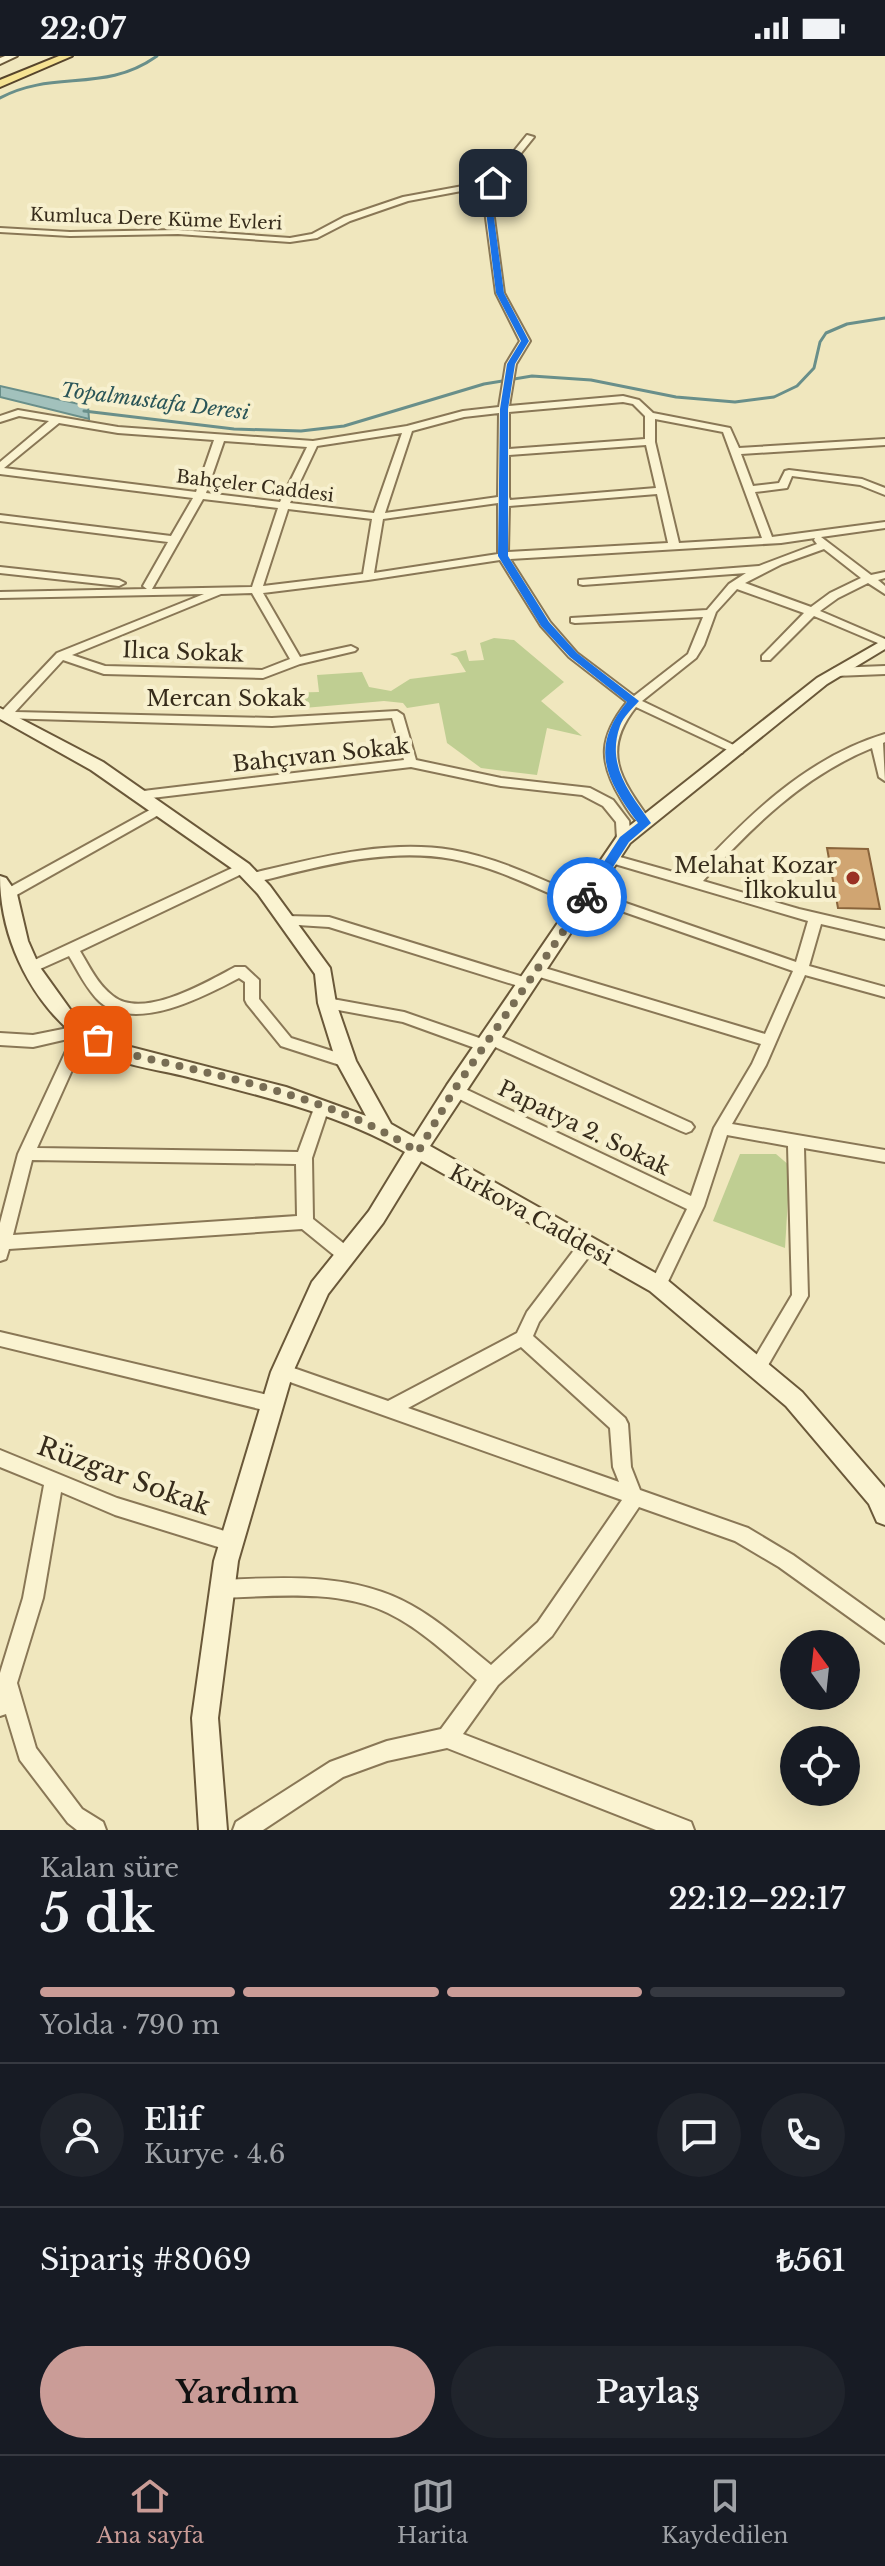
<!DOCTYPE html>
<html lang="tr">
<head>
<meta charset="utf-8">
<style>
  body { margin:0; font-family:"Libre Baskerville",serif; background:#20242c; color:#f1f3f6; height:100vh; display:flex; flex-direction:column; font-size:30px; white-space:nowrap }
  * { box-sizing:border-box; margin:0 }
  p { font-size:26px; color:#9ea1a6 }
  .icon { flex:none; width:44px; height:44px; fill:none; stroke:currentColor; stroke-width:2; stroke-linecap:round; stroke-linejoin:round }
  .map { position:relative; height:1774px; overflow:hidden }
  .panel { display:flex; flex-direction:column; background:#171b24; flex:1 }
  .panel>* { flex:none }
  .needle { width:52px; rotate:345deg }
  .tools { position:absolute; left:780px; top:1574px; display:grid; gap:16px }
  .tools a { display:grid; place-items:center; width:80px; height:80px; border-radius:50%; background:#171b24; box-shadow:0 8px 32px #0002; font-size:40px }
  .pin { position:absolute; display:grid; place-items:center; width:68px; height:68px; color:#fff; margin:-34px; border-radius:16px; box-shadow:0 4px 12px #0006 }
  .courier { position:absolute; display:grid; place-items:center; width:80px; height:80px; margin:-40px; border:6px solid #1a73e8; border-radius:50%; background:#fff; color:#222; box-shadow:0 2px 10px #0007 }
  .head em { font-style:normal; font-weight:600 }
  .head div { display:flex; flex-direction:column-reverse }
  .head { display:flex; align-items:center; justify-content:space-between; height:136px; padding:0 40px }
  h1 { font-size:52px; font-weight:600; line-height:60px }
  .bar { display:grid; grid-template-columns:repeat(4,1fr); gap:12px 8px; align-content:center; height:96px; padding:0 40px }
  .bar i { height:10px; border-radius:6px; background:#363941 }
  .bar .active { background:#ca9c97 }
  .bar p { grid-column:span 4 }
  .line { display:flex; align-items:center; gap:20px; padding:0 40px; border-top:2px solid #363941 }
  .line div { flex:1 }
  .round { display:grid; place-items:center; flex:none; width:84px; height:84px; border-radius:42px; background:#20242c }
  .primary-button { display:flex; gap:16px; margin-top:auto; padding:16px 40px }
  .primary-button a { flex:1; height:92px; border-radius:48px; background:#ca9c97; color:#111; font-size:32px; font-weight:600; line-height:92px; text-align:center }
  .primary-button a+a { background:#20242c; color:#f1f3f6 }
  .status { display:flex; justify-content:space-between; align-items:center; height:56px; padding:0 40px; background:#171b24; direction:ltr }
  .status svg { height:22px; fill:currentColor }
  .menu { display:flex; justify-content:space-around; align-items:center; height:112px; border-top:2px solid #363941; background:#171b24; font-size:22px; color:#9ea1a6 }
  .menu a { display:grid; justify-items:center; gap:4px }
  .menu .active { color:#ca9c97 }
  .map>svg:first-child { display:block }
  .green { fill:#bfce92 }
  .water { fill:#a2c1bc; stroke:#698f8a; stroke-width:2 }
  .lines { fill:none; stroke-linecap:round; stroke-linejoin:round }
  .stream { stroke:#698f8a; stroke-width:3 }
  .building { fill:#d0a572; stroke:#89643b; stroke-width:2 }
  .street-casing { stroke:#897756; stroke-width:4 }
  .secondary-casing { stroke:#6a5839; stroke-width:4 }
  .primary-casing { stroke:#56442b; stroke-width:4 }
  .street { fill:#faf3d1; fill-rule:evenodd }
  .secondary { fill:#faf3d1; fill-rule:evenodd }
  .primary { fill:#f6e393; fill-rule:evenodd }
  .route { fill:#1a73e8 }
  .done { stroke:#786d54; stroke-width:8; stroke-dasharray:0 14.4 }
  .poi-dot { fill:#9a3123; stroke:#f7f0ce; stroke-width:3 }
  .labels { text-anchor:middle; dominant-baseline:central; stroke-width:8; stroke-linejoin:round; paint-order:stroke }
  .far-street-label { font-size:18px; fill:#372c1b; stroke:#f7f0ce }
  .far-water-label { font-size:20px; font-style:italic; fill:#2a5558; stroke:#f7f0ce }
  .street-label { font-size:22px; fill:#372c1b; stroke:#f7f0ce }
  .poi-label { font-size:22px; fill:#372c1b; stroke:#f7f0ce; text-anchor:end }
  .near-street-label { font-size:26px; fill:#372c1b; stroke:#f7f0ce }
</style>
</head>
<body>
<div class="status"><b>22:07</b><svg viewBox="0 0 49 12"><path d="M0 12V9h3v3zM5 12V6h3v6zM10 12V3h3v9zM15 12V0h3v12zM26 1h20v11H26zM47 4h2v5h-2z"/></svg></div>
<div class="map">
<svg width="885" height="1774" viewBox="0 0 885 1774">
  <rect width="100%" height="100%" fill="#f0e7be"/>
  <g class="green">
    <path d="M494 582 514 584 564 626 541 645 582 680 547 672 537 719 481 712 447 687 439 647 407 652 403 647 384 645 281 654 282 637 319 636 317 619 362 616 369 631 391 635 410 623 466 616 457 601 450 598 466 594 469 605 484 604 480 587Z"/>
    <path d="M740 1098H776L790 1110 785 1192 713 1165Z"/>
  </g>
  <path class="water" d="M0 330 88 350 89 363 0 341Z"/>
  <g class="lines">
    <g class="stream">
      <path d="M0 42C54 13 104 38 157 0"/>
      <path d="M84 355 234 373 301 375 344 370 484 328 532 320 591 324 676 341 735 346 774 341 797 330 814 312 820 286 826 277 847 268 885 262"/>
    </g>
  </g>
  <path class="building" d="M827 792 868 793 880 853 838 852Z"/>
  <g class="lines">
    <defs>
      <g id="street">
        <path d="M527 79 534 81 497 127 492 147 504 237 530 285 516 308 509 350 623 340 639 344 653 357 730 372 739 392 885 383V389L741 398 753 430 779 427 785 415 789 414 862 423 885 432V439L860 429 792 420 787 432 755 436 772 481 885 466V472L821 481 871 519 885 516V522L878 524 885 530V538L868 527 838 542 820 555 885 583V590L814 560 770 604H762V600L804 557 737 533 716 556 704 589 696 602 642 645 744 694 742 697H734L636 651C599 697 623 726 652 767L645 771C635 767 627 753 621 743 598 705 599 681 627 646L569 601 541 570 500 504 368 524 263 537 300 601 351 590 357 593 355 595 300 608 263 622 104 618 63 604 15 656 272 662 397 655 403 659 416 704 501 722 590 732 613 744 629 765 631 783 624 787 617 783 616 766 603 750 582 739 501 730 411 711 135 744 129 740 135 736 404 704 392 662 272 670 1 662V656L57 597 204 538 0 542V536L147 533 143 530 168 486 0 465V459L171 480 193 442 0 418V406L49 365 19 360 0 366V360L18 354 118 371 313 385 407 370 463 355 499 351 506 308 520 285 496 237 484 147 488 130 408 145 350 165 317 182 290 186 178 178 70 180 0 176V172L70 176 178 174 290 182 312 178 344 161 403 141 490 125ZM623 346 633 348 645 360V383L509 393V356ZM499 357 498 441 385 457 412 375 464 361ZM655 363 723 376 762 482 679 487 655 386ZM59 367 118 377 214 384 196 436 4 412ZM402 377 374 457 290 447 317 390ZM224 385 307 391 280 446 206 437ZM646 389 656 432 510 444 509 441V399ZM657 438 668 487 508 496 509 450ZM203 443 278 452 252 531 152 533ZM498 447V498L374 517 383 463ZM288 453 372 463 363 518 263 530ZM815 482 814 484 817 488 759 510 579 524V528L583 529 746 517 729 528 707 554 571 562V566L575 567 703 561 688 598 634 640 577 597 550 566 510 503 781 487ZM824 493 861 522 830 537 811 551 745 527 782 508ZM252 537 290 603 262 614 105 610 72 599 221 538Z"/>
        <path d="M0 511 119 524 125 527 119 530 0 517Z"/>
        <path d="M885 610V618L835 620 829 616 835 612Z"/>
        <path d="M885 678V686L883 687 885 725 879 721 872 692C803 720 752 771 703 825L799 853 885 873V883L821 868 809 910 885 931V941L805 919 766 1009 732 1068 885 1094V1106L804 1092 808 1240 763 1318 757 1321 751 1318 748 1313 792 1239 788 1090 727 1079 704 1150 664 1234 658 1236 652 1234 650 1229 687 1153 449 1038 446 1034 449 1030H459L691 1140 714 1072 752 1008 761 988 533 919 531 915 538 910 765 978 793 915 587 843 590 847 588 850H578C538 833 496 811 452 803 386 791 317 811 253 827L246 822 253 817C317 802 386 783 452 794 498 802 541 823 584 842L582 839 584 836H594L796 906 808 865 608 806 606 803 613 799 691 821C746 762 805 702 885 678Z"/>
        <path d="M157 750 162 751 163 754 162 757 13 841 8 843 1 838 3 835Z"/>
        <path d="M243 807 250 812 248 815 80 895C89 910 98 929 113 940 143 964 207 926 235 911H245L259 924V943L291 982 351 1001 353 1005 351 1009 346 1011 281 990 247 948 245 944V926L239 922C205 940 136 977 100 946 87 934 78 915 69 900L31 917 24 912 26 908Z"/>
        <path d="M287 860 329 861 533 924 535 928 528 933 329 871 282 868 280 865 282 862Z"/>
        <path d="M327 942 404 956 485 984 487 979H497L691 1067 694 1071 691 1075 686 1077 681 1075 493 990 491 994 486 996 403 966 322 951 320 947 322 943Z"/>
        <path d="M83 969 88 970 90 974 37 1092 298 1096 316 1047H326L329 1051 312 1102 313 1163 352 1194 354 1199 352 1204 346 1206 340 1204 302 1173 9 1193 6 1203 0 1205V1167L18 1098 72 982 33 991 0 989V977L33 979ZM32 1104 296 1108 297 1160 13 1179Z"/>
        <path d="M587 1183 593 1185 595 1190 593 1195 539 1266 533 1280 625 1362 628 1368 631 1411 640 1434 748 1472 793 1499 885 1565V1587L779 1511 735 1485 639 1451 552 1580 498 1629 463 1678 691 1766 694 1774H656L447 1692 387 1705 343 1721 263 1774H233L236 1766 330 1706 387 1685 441 1673 477 1624C449 1600 421 1573 388 1557 339 1533 275 1540 222 1542L215 1540 212 1533 215 1526 222 1524C285 1521 354 1517 411 1549 440 1565 465 1588 491 1609L538 1566 622 1444 276 1321 273 1316 276 1311 282 1308 388 1345 517 1277 527 1256 581 1185ZM521 1291 610 1372 613 1411 619 1426 408 1352Z"/>
        <path d="M0 1276 272 1340 278 1342 281 1348 278 1354 272 1356 0 1290Z"/>
        <path d="M0 1394 117 1442 231 1477 238 1480 240 1486 238 1492 231 1495 115 1459 61 1436 43 1542 17 1627 36 1692 82 1753 103 1766 106 1774H77L68 1767 20 1704 6 1658 0 1660V1617L23 1542 44 1429 0 1411Z"/>
      </g>
      <g id="secondary">
        <path d="M5 0H17L0 8V2Z"/>
        <path d="M885 583V593L827 628 630 787 430 1090 666 1223 802 1336 885 1432V1469L877 1466 869 1448 786 1350 650 1235 421 1105 383 1167 328 1238 293 1316 238 1505 218 1662 227 1774H199L192 1662 214 1505 271 1316 312 1226 369 1155 405 1096C339 1058 262 1040 188 1021 162 1014 130 1011 106 999 41 967 0 891 0 820L6 822 17 838 28 885 39 910 72 956 119 988 286 1031 366 1060 336 1005 318 947 315 918 258 838 237 816 91 714 0 663V652L103 706 249 808 270 830 330 912 336 947 356 1005 391 1068 414 1081 447 1029 618 779 817 622Z"/>
      </g>
      <path id="primary" d="M59 0H72L0 31V24Z"/>
    </defs>
    <use href="#street" class="street-casing"/>
    <use href="#secondary" class="secondary-casing"/>
    <use href="#primary" class="primary-casing"/>
    <use href="#street" class="street"/>
    <use href="#secondary" class="secondary"/>
    <use href="#primary" class="primary"/>
  </g>
  <path class="route" d="M496 125 492 147 504 237 529 285 515 308 508 353V500L549 566 577 597 639 645C633 652 623 661 620 670 606 710 630 737 651 767L629 786 592 844 587 845 581 841 583 838 620 781 638 767C606 724 589 692 627 646L570 601 541 570 498 500 500 353 507 308 521 285 496 237 485 147 490 127Z"/>
  <g class="lines">
    <path class="done" d="M98 984 113 994C215 1020 329 1038 418 1096L454 1034 587 841"/>
  </g>
  <circle class="poi-dot" cx="853" cy="822" r="8"/>
  <g class="labels">
    <g class="far-street-label">
      <text transform="translate(156 163) rotate(2)">Kumluca Dere Küme Evleri</text>
      <text transform="translate(255 430) rotate(7)">Bahçeler Caddesi</text>
    </g>
    <g class="far-water-label">
      <text transform="translate(155 345) rotate(7)">Topalmustafa Deresi</text>
    </g>
    <g class="street-label">
      <text transform="translate(183 596) rotate(2)">Ilıca Sokak</text>
      <text x="226" y="642">Mercan Sokak</text>
      <text transform="translate(321 699) rotate(-6)">Bahçıvan Sokak</text>
      <text transform="translate(584 1072) rotate(26)">Papatya 2. Sokak</text>
      <text transform="translate(531 1159) rotate(29)">Kırkova Caddesi</text>
    </g>
    <g class="poi-label">
      <text x="837" y="809">Melahat Kozar<tspan x="837" dy="25">İlkokulu</tspan></text>
    </g>
    <g class="near-street-label">
      <text transform="translate(124 1420) rotate(20)">Rüzgar Sokak</text>
    </g>
  </g>
</svg>
<div class="tools">
<a><svg class="needle" viewBox="-14 -14 28 28"><path d="M0-13l5 13h-10z" fill="#e53935"/><path d="M0 13l5-13h-10z" fill="#9ea1a6"/></svg></a>
<a><svg class="icon" aria-label="locate" viewBox="0 0 24 24"><circle cx="12" cy="12" r="6"/><path d="M12 2v4M12 18v4M2 12h4M18 12h4"/></svg></a>
</div>
<div class="pin" style="left:98px;top:984px;background:#ea580c"><svg class="icon" aria-label="bag" viewBox="0 0 24 24"><path d="M5 8h14l-1 12H6zM9 8a3 3 0 0 1 6 0"/></svg></div>
<div class="pin" style="left:493px;top:127px;background:#1f2937"><svg class="icon" aria-label="home" viewBox="0 0 24 24"><path d="M3 11l9-7 9 7M6 9v11h12V9"/></svg></div>
<div class="courier" style="left:587px;top:841px"><svg class="icon" aria-label="bike" viewBox="0 0 24 24"><circle cx="6" cy="16" r="4"/><circle cx="18" cy="16" r="4"/><path d="M6 16l4-8h5l3 8M10 8l3 8H6M13 5h3"/></svg></div>
</div>
<section class="panel">
<div class="head"><div><h1>5 dk</h1><p>Kalan süre</p></div><em>22:12–22:17</em></div>
<div class="bar"><i class="active"></i><i class="active"></i><i class="active"></i><i></i><p>Yolda · 790 m</p></div>
<div class="line" style="height:144px"><a class="round"><svg class="icon" aria-label="person" viewBox="0 0 24 24"><circle cx="12" cy="8" r="4"/><path d="M4 21q1-7 8-7t8 7"/></svg></a><div><b>Elif</b><p>Kurye · 4.6</p></div><a class="round"><svg class="icon" aria-label="chat" viewBox="0 0 24 24"><path d="M4 5h16v11H9l-5 4z"/></svg></a><a class="round"><svg class="icon" aria-label="phone" viewBox="0 0 24 24"><path d="M5 4h4l2 5-3 2q2 4 5 5l2-3 5 2v4C11 20 4 13 5 4z"/></svg></a></div>
<div class="line" style="height:104px"><div>Sipariş #8069</div><b>₺561</b></div>
<div class="primary-button"><a>Yardım</a><a>Paylaş</a></div>
</section>
<nav class="menu">
<a class="active"><svg class="icon" aria-label="home" viewBox="0 0 24 24"><path d="M3 11l9-7 9 7M6 9v11h12V9"/></svg>Ana sayfa</a>
<a><svg class="icon" aria-label="map" viewBox="0 0 24 24"><path d="M3 6l6-2 6 2 6-2v14l-6 2-6-2-6 2zM9 4v14M15 6v14"/></svg>Harita</a>
<a><svg class="icon" aria-label="saved" viewBox="0 0 24 24"><path d="M7 4h10v16l-5-4-5 4z"/></svg>Kaydedilen</a>
</nav>
</body>
</html>
